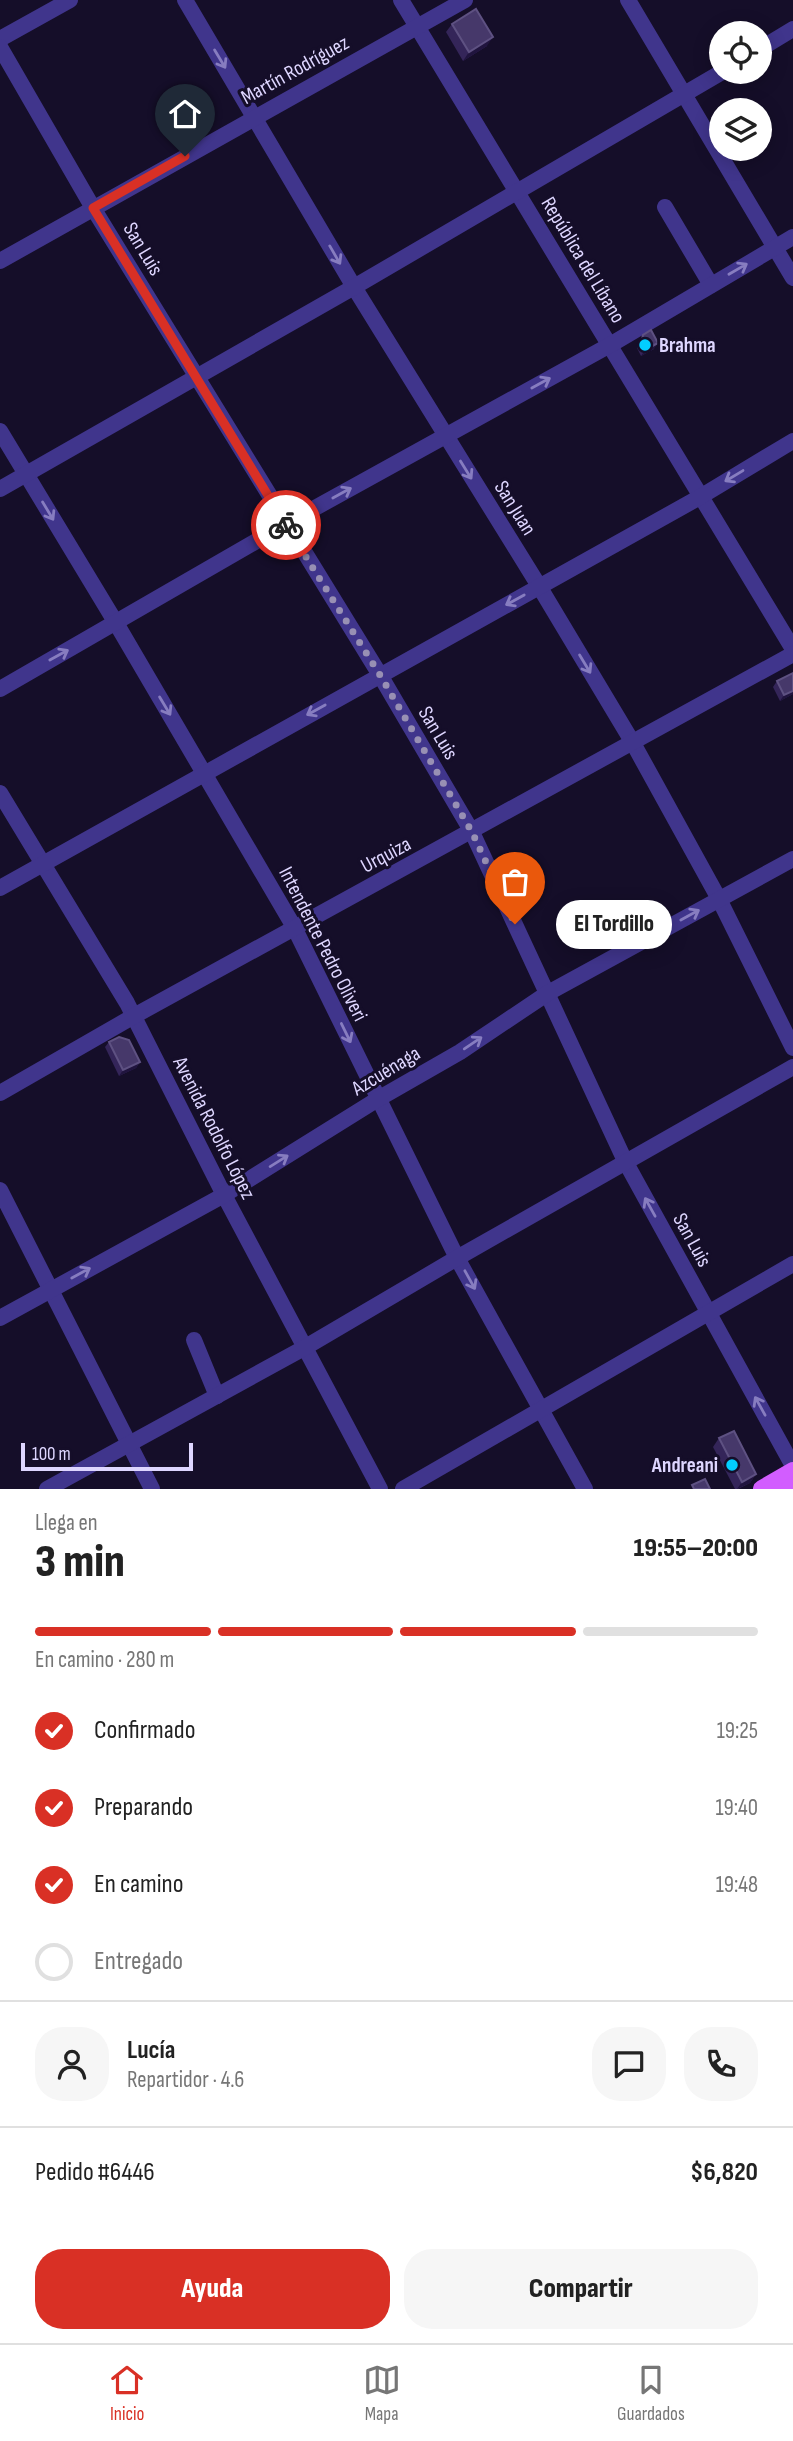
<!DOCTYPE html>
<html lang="es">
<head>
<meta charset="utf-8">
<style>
  body { margin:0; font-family:"Sofia Sans Condensed",sans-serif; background:#f6f6f6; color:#222; height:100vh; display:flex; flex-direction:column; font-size:26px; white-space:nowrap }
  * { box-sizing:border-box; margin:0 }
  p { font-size:23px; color:#767676 }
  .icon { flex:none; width:38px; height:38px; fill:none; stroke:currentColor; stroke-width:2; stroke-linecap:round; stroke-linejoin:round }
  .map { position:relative; height:1489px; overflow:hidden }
  .drawer { display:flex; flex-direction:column; background:#fff; flex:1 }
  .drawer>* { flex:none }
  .fabs { position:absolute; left:709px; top:21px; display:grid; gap:14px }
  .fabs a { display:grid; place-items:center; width:63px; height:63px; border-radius:50%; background:#fff; box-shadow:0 4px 18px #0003; font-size:35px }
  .scale { position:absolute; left:21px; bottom:18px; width:172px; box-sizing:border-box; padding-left:7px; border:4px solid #ded6ff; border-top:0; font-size:19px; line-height:24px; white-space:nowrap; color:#ded6ff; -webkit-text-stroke:5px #150e29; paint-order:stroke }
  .pin { position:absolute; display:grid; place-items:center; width:60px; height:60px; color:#fff; margin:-72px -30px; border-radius:50% 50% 50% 0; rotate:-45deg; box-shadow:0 0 7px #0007 }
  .pin .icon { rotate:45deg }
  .courier { position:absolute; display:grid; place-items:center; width:70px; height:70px; margin:-35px; border:5px solid #d93025; border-radius:50%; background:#fff; color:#222; box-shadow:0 2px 9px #0007 }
  .bubble { position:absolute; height:49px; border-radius:24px; background:#fff; box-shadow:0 4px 18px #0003; font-size:23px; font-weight:800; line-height:49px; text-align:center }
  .overview em { font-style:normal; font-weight:800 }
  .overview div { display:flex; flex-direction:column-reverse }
  .overview { display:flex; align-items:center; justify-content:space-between; height:119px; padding:0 35px }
  h1 { font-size:46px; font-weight:800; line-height:52px }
  .bar { display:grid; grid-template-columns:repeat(4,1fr); gap:10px 7px; align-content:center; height:84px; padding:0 35px }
  .bar i { height:9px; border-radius:5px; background:#e0e0e0 }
  .bar .on { background:#d93025 }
  .bar p { grid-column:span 4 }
  .line { display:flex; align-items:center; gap:18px; padding:0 35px; border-top:2px solid #e0e0e0 }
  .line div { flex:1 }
  .round { display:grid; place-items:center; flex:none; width:74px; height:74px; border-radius:28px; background:#f6f6f6 }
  ol { padding:0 35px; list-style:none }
  li { display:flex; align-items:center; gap:21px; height:77px }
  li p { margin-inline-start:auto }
  li .icon { padding:7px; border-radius:50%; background:#d93025; color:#fff; stroke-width:4 }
  li:last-child { color:#767676 }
  li i { width:38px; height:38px; border:4px solid #e0e0e0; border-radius:50% }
  .primary-button { display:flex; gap:14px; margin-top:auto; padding:14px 35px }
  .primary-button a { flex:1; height:80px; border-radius:28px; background:#d93025; color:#fff; font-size:28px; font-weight:800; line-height:80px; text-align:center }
  .primary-button a+a { background:#f6f6f6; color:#222 }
  .tab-bar { display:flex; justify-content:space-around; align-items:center; height:98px; border-top:2px solid #e0e0e0; background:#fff; font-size:19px; color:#767676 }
  .tab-bar a { display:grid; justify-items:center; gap:4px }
  .tab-bar .on { color:#d93025 }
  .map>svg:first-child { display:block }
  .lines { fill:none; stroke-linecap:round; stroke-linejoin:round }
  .minor { stroke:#40358c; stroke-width:16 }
  .major { stroke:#d25dff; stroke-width:18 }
  .wall { fill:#342559 }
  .shaded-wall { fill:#20143e }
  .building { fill:#46386a; stroke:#5e5182; stroke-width:2 }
  .oneway { stroke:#877dc0 }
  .done { stroke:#9890b4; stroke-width:7; stroke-dasharray:0 12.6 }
  .route { stroke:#d93025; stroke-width:9 }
  .poi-dot { fill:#02ceff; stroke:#150e29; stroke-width:2.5 }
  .labels { text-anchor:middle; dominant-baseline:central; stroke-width:6; stroke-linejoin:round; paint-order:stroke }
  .street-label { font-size:21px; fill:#ded6ff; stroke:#150e29 }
  .poi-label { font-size:21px; font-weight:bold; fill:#ded6ff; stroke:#150e29; text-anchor:start }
</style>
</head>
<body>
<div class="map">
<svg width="793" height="1489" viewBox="0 0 793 1489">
  <rect width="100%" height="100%" fill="#150e29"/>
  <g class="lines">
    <g class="minor">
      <path d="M185 0 354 287 539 586 633 743 719 899 793 1048"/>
      <path d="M401 0 793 649"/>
      <path d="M628 0 793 278"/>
      <path d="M0 39 70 0"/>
      <path d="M0 47 93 208 380 675 472 832 625 1161 793 1466"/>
      <path d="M760 49 793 29"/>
      <path d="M665 207 711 285"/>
      <path d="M0 261 465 0"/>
      <path d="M0 431 116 623 294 927 457 1258 585 1489"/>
      <path d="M0 489 354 287 722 72"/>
      <path d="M0 689 286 524 610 345 793 237"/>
      <path d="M0 793 127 1003 224 1195 380 1489"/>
      <path d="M0 888 700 497 793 441"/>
      <path d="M0 1093 134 1016 793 654"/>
      <path d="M0 1190 152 1489"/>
      <path d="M0 1318 224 1195 378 1099 460 1052 548 993 793 859"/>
      <path d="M194 1340 217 1396"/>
      <path d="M47 1489 304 1348 457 1258 793 1067"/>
      <path d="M403 1489 793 1264"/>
    </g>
    <g class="major">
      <path d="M762 1489 793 1471"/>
      <path d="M789 1489 793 1486"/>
    </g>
  </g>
  <g class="wall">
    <path d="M452 24 487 46 463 61 446 32Z"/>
    <path d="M643 335 654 349 641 356 637 348 639 341Z"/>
    <path d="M777 681 793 694 780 701 773 687Z"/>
    <path d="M109 1042 140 1062 136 1068 119 1076 105 1047Z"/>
    <path d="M719 1438 756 1474 750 1483 738 1489H735L713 1447Z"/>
  </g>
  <g class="shaded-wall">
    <path d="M493 37 487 46 463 61 469 52Z"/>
    <path d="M658 343 654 349 641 356 645 350Z"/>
    <path d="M793 691V694L780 701 784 695Z"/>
    <path d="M140 1062 136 1068 119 1076 123 1070Z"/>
    <path d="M756 1474 750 1483 737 1489 742 1482Z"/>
  </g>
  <g class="building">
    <path d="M476 9 493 37 469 52 452 24Z"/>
    <path d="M651 330 658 343 645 350 641 343 643 335Z"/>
    <path d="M793 673V691L784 695 777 681Z"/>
    <path d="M119 1037 129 1040 140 1062 123 1070 109 1042Z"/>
    <path d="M734 1431 756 1474 742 1482 719 1438Z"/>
    <path d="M705 1479 710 1489H694L692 1485Z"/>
  </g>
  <defs><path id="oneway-shaft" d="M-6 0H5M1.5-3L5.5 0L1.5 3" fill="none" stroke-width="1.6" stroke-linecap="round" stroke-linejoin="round" transform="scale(1.75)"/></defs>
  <g class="oneway">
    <use href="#oneway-shaft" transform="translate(220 59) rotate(59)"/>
    <use href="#oneway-shaft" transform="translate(335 255) rotate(60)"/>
    <use href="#oneway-shaft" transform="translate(738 269) rotate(-30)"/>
    <use href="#oneway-shaft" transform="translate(541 383) rotate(-29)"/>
    <use href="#oneway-shaft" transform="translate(466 470) rotate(58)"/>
    <use href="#oneway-shaft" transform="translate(734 476) rotate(149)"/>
    <use href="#oneway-shaft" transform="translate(342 493) rotate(-29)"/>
    <use href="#oneway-shaft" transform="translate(48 511) rotate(59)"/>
    <use href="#oneway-shaft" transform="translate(515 600) rotate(151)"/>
    <use href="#oneway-shaft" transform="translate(59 655) rotate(-29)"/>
    <use href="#oneway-shaft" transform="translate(585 664) rotate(59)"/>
    <use href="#oneway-shaft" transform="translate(165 706) rotate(59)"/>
    <use href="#oneway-shaft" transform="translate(316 710) rotate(151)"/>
    <use href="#oneway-shaft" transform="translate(690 915) rotate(-29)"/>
    <use href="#oneway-shaft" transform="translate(346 1033) rotate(64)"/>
    <use href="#oneway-shaft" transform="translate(473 1043) rotate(-34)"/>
    <use href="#oneway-shaft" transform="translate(279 1161) rotate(-32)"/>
    <use href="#oneway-shaft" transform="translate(650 1207) rotate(-119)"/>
    <use href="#oneway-shaft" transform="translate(81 1273) rotate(-29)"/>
    <use href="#oneway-shaft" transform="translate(470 1280) rotate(61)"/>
    <use href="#oneway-shaft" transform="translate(760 1406) rotate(-119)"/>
  </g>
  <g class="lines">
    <path class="done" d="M286 525 380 675 472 832 515 924"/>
    <path class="route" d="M185 156 93 208 286 525"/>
  </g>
  <g class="poi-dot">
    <circle cx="645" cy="345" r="7"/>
    <circle cx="732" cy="1465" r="7"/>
  </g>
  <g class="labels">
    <g class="street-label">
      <text transform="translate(295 70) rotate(-29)">Martín Rodríguez</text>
      <text transform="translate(143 249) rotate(59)">San Luis</text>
      <text transform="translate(583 260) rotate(59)">República del Líbano</text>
      <text transform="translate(515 508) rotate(58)">San Juan</text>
      <text transform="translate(438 733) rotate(59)">San Luis</text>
      <text transform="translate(386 855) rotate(-28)">Urquiza</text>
      <text transform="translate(323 944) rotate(63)">Intendente Pedro Oliveri</text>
      <text transform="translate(386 1071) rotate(-31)">Azcuénaga</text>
      <text transform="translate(214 1128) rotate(63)">Avenida Rodolfo López</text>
      <text transform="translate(692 1240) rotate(61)">San Luis</text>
    </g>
    <g class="poi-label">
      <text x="659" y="345">Brahma</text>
      <text x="718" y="1465" text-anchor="end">Andreani</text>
    </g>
  </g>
</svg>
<div class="fabs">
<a><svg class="icon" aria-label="locate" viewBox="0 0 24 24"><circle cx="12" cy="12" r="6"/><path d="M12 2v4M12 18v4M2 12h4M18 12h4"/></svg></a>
<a><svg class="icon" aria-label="layers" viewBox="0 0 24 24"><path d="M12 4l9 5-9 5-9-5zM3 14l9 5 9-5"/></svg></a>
</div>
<div class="scale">100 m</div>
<div class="pin" style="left:515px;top:924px;background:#ea580c"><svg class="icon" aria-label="bag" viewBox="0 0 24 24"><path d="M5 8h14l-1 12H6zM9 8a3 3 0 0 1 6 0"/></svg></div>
<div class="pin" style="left:185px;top:156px;background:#1f2937"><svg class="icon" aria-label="home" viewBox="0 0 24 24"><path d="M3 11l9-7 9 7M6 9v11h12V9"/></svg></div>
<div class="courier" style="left:286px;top:525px"><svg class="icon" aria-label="bike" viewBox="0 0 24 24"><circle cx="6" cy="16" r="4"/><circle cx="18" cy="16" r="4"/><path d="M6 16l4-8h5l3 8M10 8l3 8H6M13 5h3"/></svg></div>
<div class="bubble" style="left:556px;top:900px;width:116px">El Tordillo</div>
</div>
<section class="drawer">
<div class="overview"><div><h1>3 min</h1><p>Llega en</p></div><em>19:55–20:00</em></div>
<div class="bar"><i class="on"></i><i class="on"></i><i class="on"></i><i></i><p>En camino · 280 m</p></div>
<ol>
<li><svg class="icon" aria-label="check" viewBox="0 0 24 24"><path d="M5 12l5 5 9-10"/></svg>Confirmado<p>19:25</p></li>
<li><svg class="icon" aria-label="check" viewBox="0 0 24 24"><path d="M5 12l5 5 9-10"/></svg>Preparando<p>19:40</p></li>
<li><svg class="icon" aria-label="check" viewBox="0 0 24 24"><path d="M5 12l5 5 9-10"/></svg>En camino<p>19:48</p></li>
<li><i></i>Entregado</li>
</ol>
<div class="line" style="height:126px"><a class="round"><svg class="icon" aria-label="person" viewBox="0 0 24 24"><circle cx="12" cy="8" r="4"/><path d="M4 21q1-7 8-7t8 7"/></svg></a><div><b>Lucía</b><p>Repartidor · 4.6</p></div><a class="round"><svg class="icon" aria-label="chat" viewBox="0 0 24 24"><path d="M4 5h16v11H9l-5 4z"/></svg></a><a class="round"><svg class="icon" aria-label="phone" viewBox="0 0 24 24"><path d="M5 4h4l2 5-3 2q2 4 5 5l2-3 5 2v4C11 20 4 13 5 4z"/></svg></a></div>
<div class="line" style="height:91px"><div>Pedido #6446</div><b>$6,820</b></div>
<div class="primary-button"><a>Ayuda</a><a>Compartir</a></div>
</section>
<nav class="tab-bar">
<a class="on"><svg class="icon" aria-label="home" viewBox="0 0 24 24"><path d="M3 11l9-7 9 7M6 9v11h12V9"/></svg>Inicio</a>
<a><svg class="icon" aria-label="map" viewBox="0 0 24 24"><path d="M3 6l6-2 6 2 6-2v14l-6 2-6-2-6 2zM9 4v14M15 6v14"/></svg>Mapa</a>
<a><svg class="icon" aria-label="saved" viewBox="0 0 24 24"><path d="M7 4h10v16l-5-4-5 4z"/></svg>Guardados</a>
</nav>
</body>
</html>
